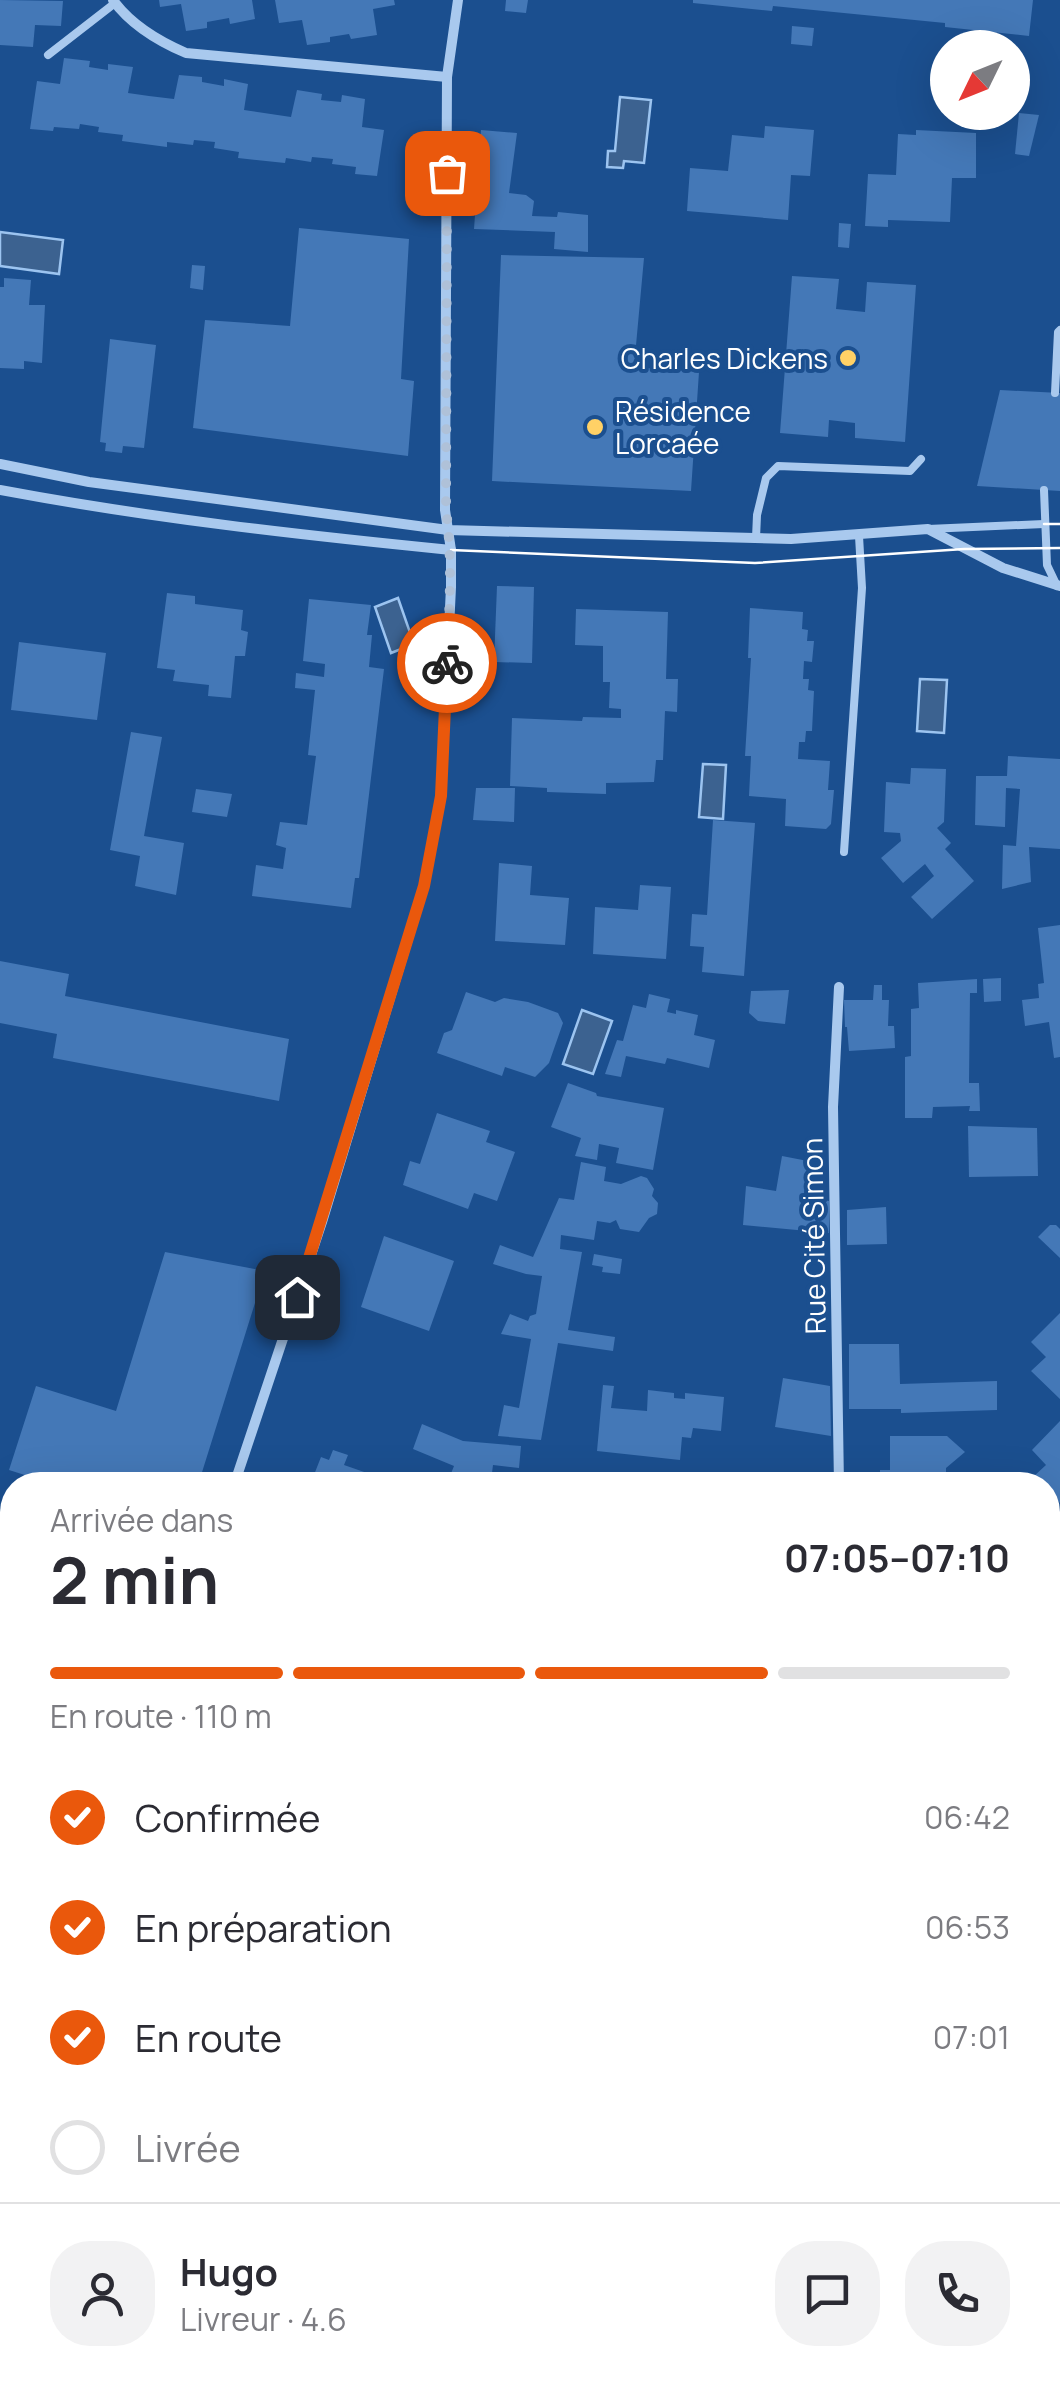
<!DOCTYPE html>
<html lang="fr">
<head>
<meta charset="utf-8">
<style>
  body { margin:0; font-family:Manrope,sans-serif; background:#f2f2f3; color:#2b2b33; height:100vh; display:flex; flex-direction:column; font-size:38px; white-space:nowrap }
  * { box-sizing:border-box; margin:0 }
  p { font-size:32px; color:#7c7c81 }
  .icon { flex:none; width:55px; height:55px; fill:none; stroke:currentColor; stroke-width:2; stroke-linecap:round; stroke-linejoin:round }
  .map { position:relative; flex:1; overflow:hidden }
  .side { position:absolute; left:0px; top:1472px; width:1060px; height:932px; display:flex; flex-direction:column; background:#fff; border-radius:40px 40px 0 0; box-shadow:0 10px 40px #0002 }
  .side>* { flex:none }
  .needle { width:65px; rotate:227deg }
  .buttons { position:absolute; left:930px; top:30px; display:grid; gap:20px }
  .buttons a { display:grid; place-items:center; width:100px; height:100px; border-radius:50%; background:#fff; box-shadow:0 10px 40px #0002; font-size:50px }
  .pin { position:absolute; display:grid; place-items:center; width:85px; height:85px; color:#fff; margin:-42px; border-radius:20px; box-shadow:0 5px 15px #0006 }
  .courier { position:absolute; display:grid; place-items:center; width:100px; height:100px; margin:-50px; border:8px solid #ea580c; border-radius:50%; background:#fff; color:#222; box-shadow:0 2px 12px #0007 }
  .summary em { font-style:normal; font-weight:700 }
  .summary div { display:flex; flex-direction:column-reverse }
  .summary { display:flex; align-items:center; justify-content:space-between; height:170px; padding:0 50px }
  h1 { font-size:65px; font-weight:700; line-height:75px }
  .bar { display:grid; grid-template-columns:repeat(4,1fr); gap:15px 10px; align-content:center; height:120px; padding:0 50px }
  .bar i { height:12px; border-radius:8px; background:#e1e1e2 }
  .bar .on { background:#ea580c }
  .bar p { grid-column:span 4 }
  .line { display:flex; align-items:center; gap:25px; padding:0 50px; border-top:2px solid #e1e1e2 }
  .line div { flex:1 }
  .round { display:grid; place-items:center; flex:none; width:105px; height:105px; border-radius:40px; background:#f2f2f3 }
  ol { padding:0 50px; list-style:none }
  li { display:flex; align-items:center; gap:30px; height:110px }
  li p { margin-inline-start:auto }
  li .icon { padding:10px; border-radius:50%; background:#ea580c; color:#fff; stroke-width:4 }
  li:last-child { color:#7c7c81 }
  li i { width:55px; height:55px; border:5px solid #e1e1e2; border-radius:50% }
  .map>svg:first-child { display:block }
  .water { fill:#3c6290; stroke:#9cc4f0; stroke-width:2.5 }
  .building { fill:#4478b7 }
  .lines { fill:none; stroke-linecap:round; stroke-linejoin:round }
  .service { stroke:#a9c9ee; stroke-width:8 }
  .minor { stroke:#a9c9ee; stroke-width:10 }
  .secondary { stroke:#d6e6fa; stroke-width:20 }
  .tram { stroke:#fff; stroke-width:2.5 }
  .done { stroke:#afc1d8; stroke-width:10; stroke-dasharray:0 18 }
  .route { stroke:#ea580c; stroke-width:12 }
  .poi-dot { fill:#ffd166; stroke:#1b4f8f; stroke-width:4 }
  .labels { text-anchor:middle; dominant-baseline:central; stroke-width:8; stroke-linejoin:round; paint-order:stroke }
  .poi-label { font-size:28px; fill:#fff; stroke:#1b4f8f; text-anchor:end }
  .street-label { font-size:28px; fill:#fff; stroke:#1b4f8f }
</style>
</head>
<body>
<div class="map">
<svg width="1060" height="2404" viewBox="0 0 1060 2404">
  <rect width="100%" height="100%" fill="#1b4f8f"/>
  <g class="water">
    <path d="M620 97 651 100 644 163 624 161 623 168 607 167 608 151H615Z"/>
    <path d="M0 232 63 240 59 274 0 266Z"/>
    <path d="M398 598 414 644 391 653 375 607Z"/>
    <path d="M920 679 947 680 944 733 917 731Z"/>
    <path d="M703 764 726 765 723 819 699 817Z"/>
    <path d="M582 1010 612 1021 593 1074 563 1064Z"/>
  </g>
  <g class="building">
    <path d="M0 0 63 1 61 26 35 25 33 47 0 45Z"/>
    <path d="M159 0H252L255 19 230 24 229 18 207 22V28L186 31 181 4 160 7Z"/>
    <path d="M275 0H394L395 5 373 9 377 35 351 39 349 34 330 37V42L307 45 302 20 279 23Z"/>
    <path d="M506 0H528L526 13 505 11Z"/>
    <path d="M693 0H1033L1029 36 945 27V23L773 6 772 11 693 3Z"/>
    <path d="M792 26 814 28 812 46 791 44Z"/>
    <path d="M64 58 90 61 89 67 108 70V64L133 67 128 93 149 96 174 99 179 75 202 77V82L224 86V79L248 84 244 110 291 117 297 90 322 94 321 100 341 102 342 95 365 99 362 127 384 130 377 176 355 174 356 167 332 164 333 159 312 157 311 162 286 158 285 163 238 158 239 152 214 148 215 142 194 140 193 145 167 142V147L122 141 123 135 98 132 99 127 80 124 79 129 54 127 53 131 30 129 37 81 60 84Z"/>
    <path d="M1019 113 1039 115 1029 156 1015 154Z"/>
    <path d="M765 126 814 130 810 176 791 175 788 220 687 211 690 168 728 171 732 135 764 138Z"/>
    <path d="M481 130 517 133 509 193 526 195 534 201 532 216 557 217 558 212 588 215V252L554 249 555 232 474 229Z"/>
    <path d="M916 130 976 133V178H952L950 222 888 220V227L865 226 868 174 896 175 898 134 916 135Z"/>
    <path d="M839 223 851 224 849 248 838 247Z"/>
    <path d="M299 228 409 239 401 379 414 381 408 456 193 428 205 320 290 326Z"/>
    <path d="M501 255 644 258 634 367 699 372 691 491 492 481Z"/>
    <path d="M192 265 205 266 203 290 190 288Z"/>
    <path d="M792 276 839 279 836 309 865 312 867 282 916 285 905 442 855 438V423L829 420 828 437 780 433Z"/>
    <path d="M4 278 31 280 29 305H45L42 363 24 361V369L0 368V287H4Z"/>
    <path d="M110 339 156 345 144 448 123 446 122 453 105 451 106 443 100 442Z"/>
    <path d="M1000 390 1060 393V491L977 486Z"/>
    <path d="M497 586 534 587 532 663 494 662Z"/>
    <path d="M167 593 195 596V604L243 610 241 630 248 632 245 656H235L231 698 208 696 209 685 173 681 175 670 157 668Z"/>
    <path d="M309 599 371 605 367 635H372L369 667 384 669 359 878H355L351 908 252 896 256 865 283 869 286 848 276 845 280 822 307 825 316 756 308 755 315 690 295 688 296 673 324 677 325 664 303 661Z"/>
    <path d="M750 608 803 612 802 629 808 630 807 641H814L812 662 804 661 803 679H809L808 690 814 691 812 731H806L805 742H799L798 759 830 761 828 790H834L831 824 826 829 785 826 786 799 749 796 751 756H745L751 658H748Z"/>
    <path d="M576 609 668 612 666 679H678L677 712 665 711 663 760H656L654 782 606 783V794L547 792V788L510 786 512 718 582 721 583 717 621 718V709L609 708 610 682H603V646L575 645Z"/>
    <path d="M19 642 106 653 97 720 11 710Z"/>
    <path d="M131 732 162 737 144 836 184 843 176 895 135 886 140 856 110 850Z"/>
    <path d="M1008 756 1060 759V849L1029 847 1031 882 1002 889 1003 845 1016 846 1020 789 1006 788 1005 827 975 825 976 776H1007Z"/>
    <path d="M911 768 946 769 944 822 937 828 951 843 945 849 974 881 932 919 911 897 934 876 925 864 903 883 881 858 901 841 900 833 884 832 886 782 910 784Z"/>
    <path d="M476 788H515L514 822 473 820Z"/>
    <path d="M196 789 232 794 227 817 192 812Z"/>
    <path d="M713 820 755 823 744 976 702 972 704 947 690 946 692 914 707 915Z"/>
    <path d="M499 863 532 866 530 895 569 898 565 945 495 941Z"/>
    <path d="M640 885 671 887 666 959 593 954 595 907 638 910Z"/>
    <path d="M1060 925V1057L1054 1058 1049 1022 1025 1026 1022 1000 1039 998 1038 984 1044 983 1038 928Z"/>
    <path d="M0 961 69 974 65 996 289 1039 279 1101 53 1058 57 1034 0 1023Z"/>
    <path d="M1001 978V1001L984 1002 983 979Z"/>
    <path d="M977 979V993H970L969 1083H979L980 1111H969L970 1106 933 1107 932 1118H905V1057L911 1056V1009L919 1008 918 983Z"/>
    <path d="M874 985H882V1000H889L888 1026H894L895 1048 849 1051 847 1027H845L844 1000H873Z"/>
    <path d="M789 990 785 1024 758 1021 749 1013 751 991Z"/>
    <path d="M466 992 495 1002 504 998 528 1002 558 1013 563 1023 549 1063 535 1077 505 1067 502 1076 437 1053 444 1033 452 1030Z"/>
    <path d="M649 994 670 999 667 1012 676 1014V1010L698 1015 694 1035 715 1040 709 1068 667 1058 665 1064 626 1056 621 1077 605 1074 617 1040 623 1041 633 1005 646 1008Z"/>
    <path d="M568 1083 596 1093 597 1096 664 1108 653 1170 616 1163 619 1148 599 1144 597 1160 575 1156 581 1138 551 1127Z"/>
    <path d="M437 1113 490 1131 486 1142 515 1152 497 1201 474 1193 468 1209 403 1185 410 1161 420 1164Z"/>
    <path d="M968 1126 1037 1128 1038 1176 969 1177Z"/>
    <path d="M782 1156 813 1162V1198L829 1201V1233L743 1225 746 1186 776 1191Z"/>
    <path d="M581 1162 606 1167 604 1181 621 1184 641 1176 647 1178 654 1189 652 1196 658 1203 657 1214 649 1218 639 1232 620 1229 616 1220 610 1223 597 1221 594 1240 561 1235 560 1249 582 1252 568 1330 615 1337 613 1351 558 1343 541 1440 498 1436 504 1405 519 1408 531 1339 501 1334 510 1314 528 1321 530 1316 536 1314 542 1276 526 1274 493 1264 500 1245 533 1257 559 1198 574 1200Z"/>
    <path d="M886 1207 887 1244 847 1245V1210Z"/>
    <path d="M1050 1225H1056L1060 1229V1258L1038 1237Z"/>
    <path d="M384 1236 454 1261 429 1331 361 1307Z"/>
    <path d="M165 1252 265 1271 198 1485H56L9 1470 36 1386 116 1411Z"/>
    <path d="M594 1254 622 1259 620 1274 602 1272 603 1267 592 1265Z"/>
    <path d="M1060 1313V1399L1031 1371 1046 1357 1031 1342Z"/>
    <path d="M849 1344H899L900 1384 997 1381V1410L901 1413V1409H849Z"/>
    <path d="M783 1378 830 1386 831 1436 775 1427Z"/>
    <path d="M603 1385 614 1386 611 1408 647 1411 648 1390 674 1393V1398L685 1399V1393L724 1397 721 1431 693 1428 691 1438 682 1437 680 1460 597 1451Z"/>
    <path d="M1060 1421V1503L1048 1491V1485H1041L1033 1477 1046 1465 1032 1450Z"/>
    <path d="M422 1424 463 1441 521 1446 519 1468 493 1465 491 1481 450 1476 454 1466 413 1449Z"/>
    <path d="M890 1436H947L965 1452 946 1468V1485H880V1470H890Z"/>
    <path d="M333 1450 348 1455 344 1465 390 1481 388 1485H310L321 1457 329 1460Z"/>
    <path d="M0 1596 12 1600V1644L9 1643 1 1669Z"/>
    <path d="M8 1912 12 1914V1971L8 1970 7 1975 0 1972V1935Z"/>
    <path d="M12 2041V2237L0 2243V2091L9 2088 5 2072 0 2073V2044Z"/>
    <rect x="1048" y="2258" width="12" height="69"/>
    <path d="M29 2392H199L201 2398 185 2404H27L23 2395Z"/>
    <path d="M465 2392H520L515 2404H460Z"/>
    <path d="M720 2392H735L760 2404H715Z"/>
  </g>
  <g class="lines">
    <g class="service">
      <path d="M48 55 115 3"/>
      <path d="M1055 393 1058 332 1060 330"/>
      <path d="M1044 490 1047 565 1057 586"/>
      <path d="M928 529 1044 524"/>
      <path d="M756 538 757 515 766 478 778 466 910 471 921 459"/>
      <path d="M844 852 862 588 859 536"/>
      <path d="M0 1875 12 1873"/>
    </g>
    <g class="minor">
      <path d="M113 0C131 25 158 41 186 53L447 77"/>
      <path d="M0 464 89 482 448 530 791 539 928 529 1003 568 1060 586"/>
      <path d="M0 490C149 518 300 535 451 550"/>
      <path d="M234 1485 322 1222 424 886 441 796 451 587V550L445 510 447 77 458 0"/>
      <path d="M839 1485 833 1107 839 987"/>
      <path d="M0 1522 12 1526"/>
      <path d="M1048 2220 1060 2218"/>
      <path d="M847 2392 863 2400 928 2401 1060 2399"/>
    </g>
    <g class="secondary">
      <path d="M1048 1634 1060 1622"/>
      <path d="M0 2291 12 2285"/>
      <path d="M629 2404 633 2392"/>
    </g>
    <g class="tram">
      <path d="M1044 524H1060"/>
      <path d="M451 550 755 563 964 549 1060 548"/>
    </g>
  </g>
  <g class="lines">
    <path class="done" d="M447 663C449 611 453 561 446 510L447 173"/>
    <path class="route" d="M297 1297 424 886 441 796 447 663"/>
  </g>
  <g class="poi-dot">
    <circle cx="848" cy="358" r="10"/>
    <circle cx="595" cy="427" r="10"/>
  </g>
  <g class="labels">
    <g class="poi-label">
      <text x="828" y="358">Charles Dickens</text>
      <text x="615" y="411" text-anchor="start">Résidence<tspan x="615" dy="32">Lorcaée</tspan></text>
    </g>
    <g class="street-label">
      <text transform="translate(813 1236) rotate(-91)">Rue Cité Simon</text>
    </g>
  </g>
</svg>
<div class="buttons">
<a><svg class="needle" viewBox="-14 -14 28 28"><path d="M0-13l5 13h-10z" fill="#e53935"/><path d="M0 13l5-13h-10z" fill="#7c7c81"/></svg></a>
</div>
<div class="pin" style="left:447px;top:173px;background:#ea580c"><svg class="icon" aria-label="bag" viewBox="0 0 24 24"><path d="M5 8h14l-1 12H6zM9 8a3 3 0 0 1 6 0"/></svg></div>
<div class="pin" style="left:297px;top:1297px;background:#1f2937"><svg class="icon" aria-label="home" viewBox="0 0 24 24"><path d="M3 11l9-7 9 7M6 9v11h12V9"/></svg></div>
<div class="courier" style="left:447px;top:663px"><svg class="icon" aria-label="bike" viewBox="0 0 24 24"><circle cx="6" cy="16" r="4"/><circle cx="18" cy="16" r="4"/><path d="M6 16l4-8h5l3 8M10 8l3 8H6M13 5h3"/></svg></div>
<section class="side">
<div class="summary"><div><h1>2 min</h1><p>Arrivée dans</p></div><em>07:05–07:10</em></div>
<div class="bar"><i class="on"></i><i class="on"></i><i class="on"></i><i></i><p>En route · 110 m</p></div>
<ol>
<li><svg class="icon" aria-label="check" viewBox="0 0 24 24"><path d="M5 12l5 5 9-10"/></svg>Confirmée<p>06:42</p></li>
<li><svg class="icon" aria-label="check" viewBox="0 0 24 24"><path d="M5 12l5 5 9-10"/></svg>En préparation<p>06:53</p></li>
<li><svg class="icon" aria-label="check" viewBox="0 0 24 24"><path d="M5 12l5 5 9-10"/></svg>En route<p>07:01</p></li>
<li><i></i>Livrée</li>
</ol>
<div class="line" style="height:180px"><a class="round"><svg class="icon" aria-label="person" viewBox="0 0 24 24"><circle cx="12" cy="8" r="4"/><path d="M4 21q1-7 8-7t8 7"/></svg></a><div><b>Hugo</b><p>Livreur · 4.6</p></div><a class="round"><svg class="icon" aria-label="chat" viewBox="0 0 24 24"><path d="M4 5h16v11H9l-5 4z"/></svg></a><a class="round"><svg class="icon" aria-label="phone" viewBox="0 0 24 24"><path d="M5 4h4l2 5-3 2q2 4 5 5l2-3 5 2v4C11 20 4 13 5 4z"/></svg></a></div>
</section>
</div>
</body>
</html>
